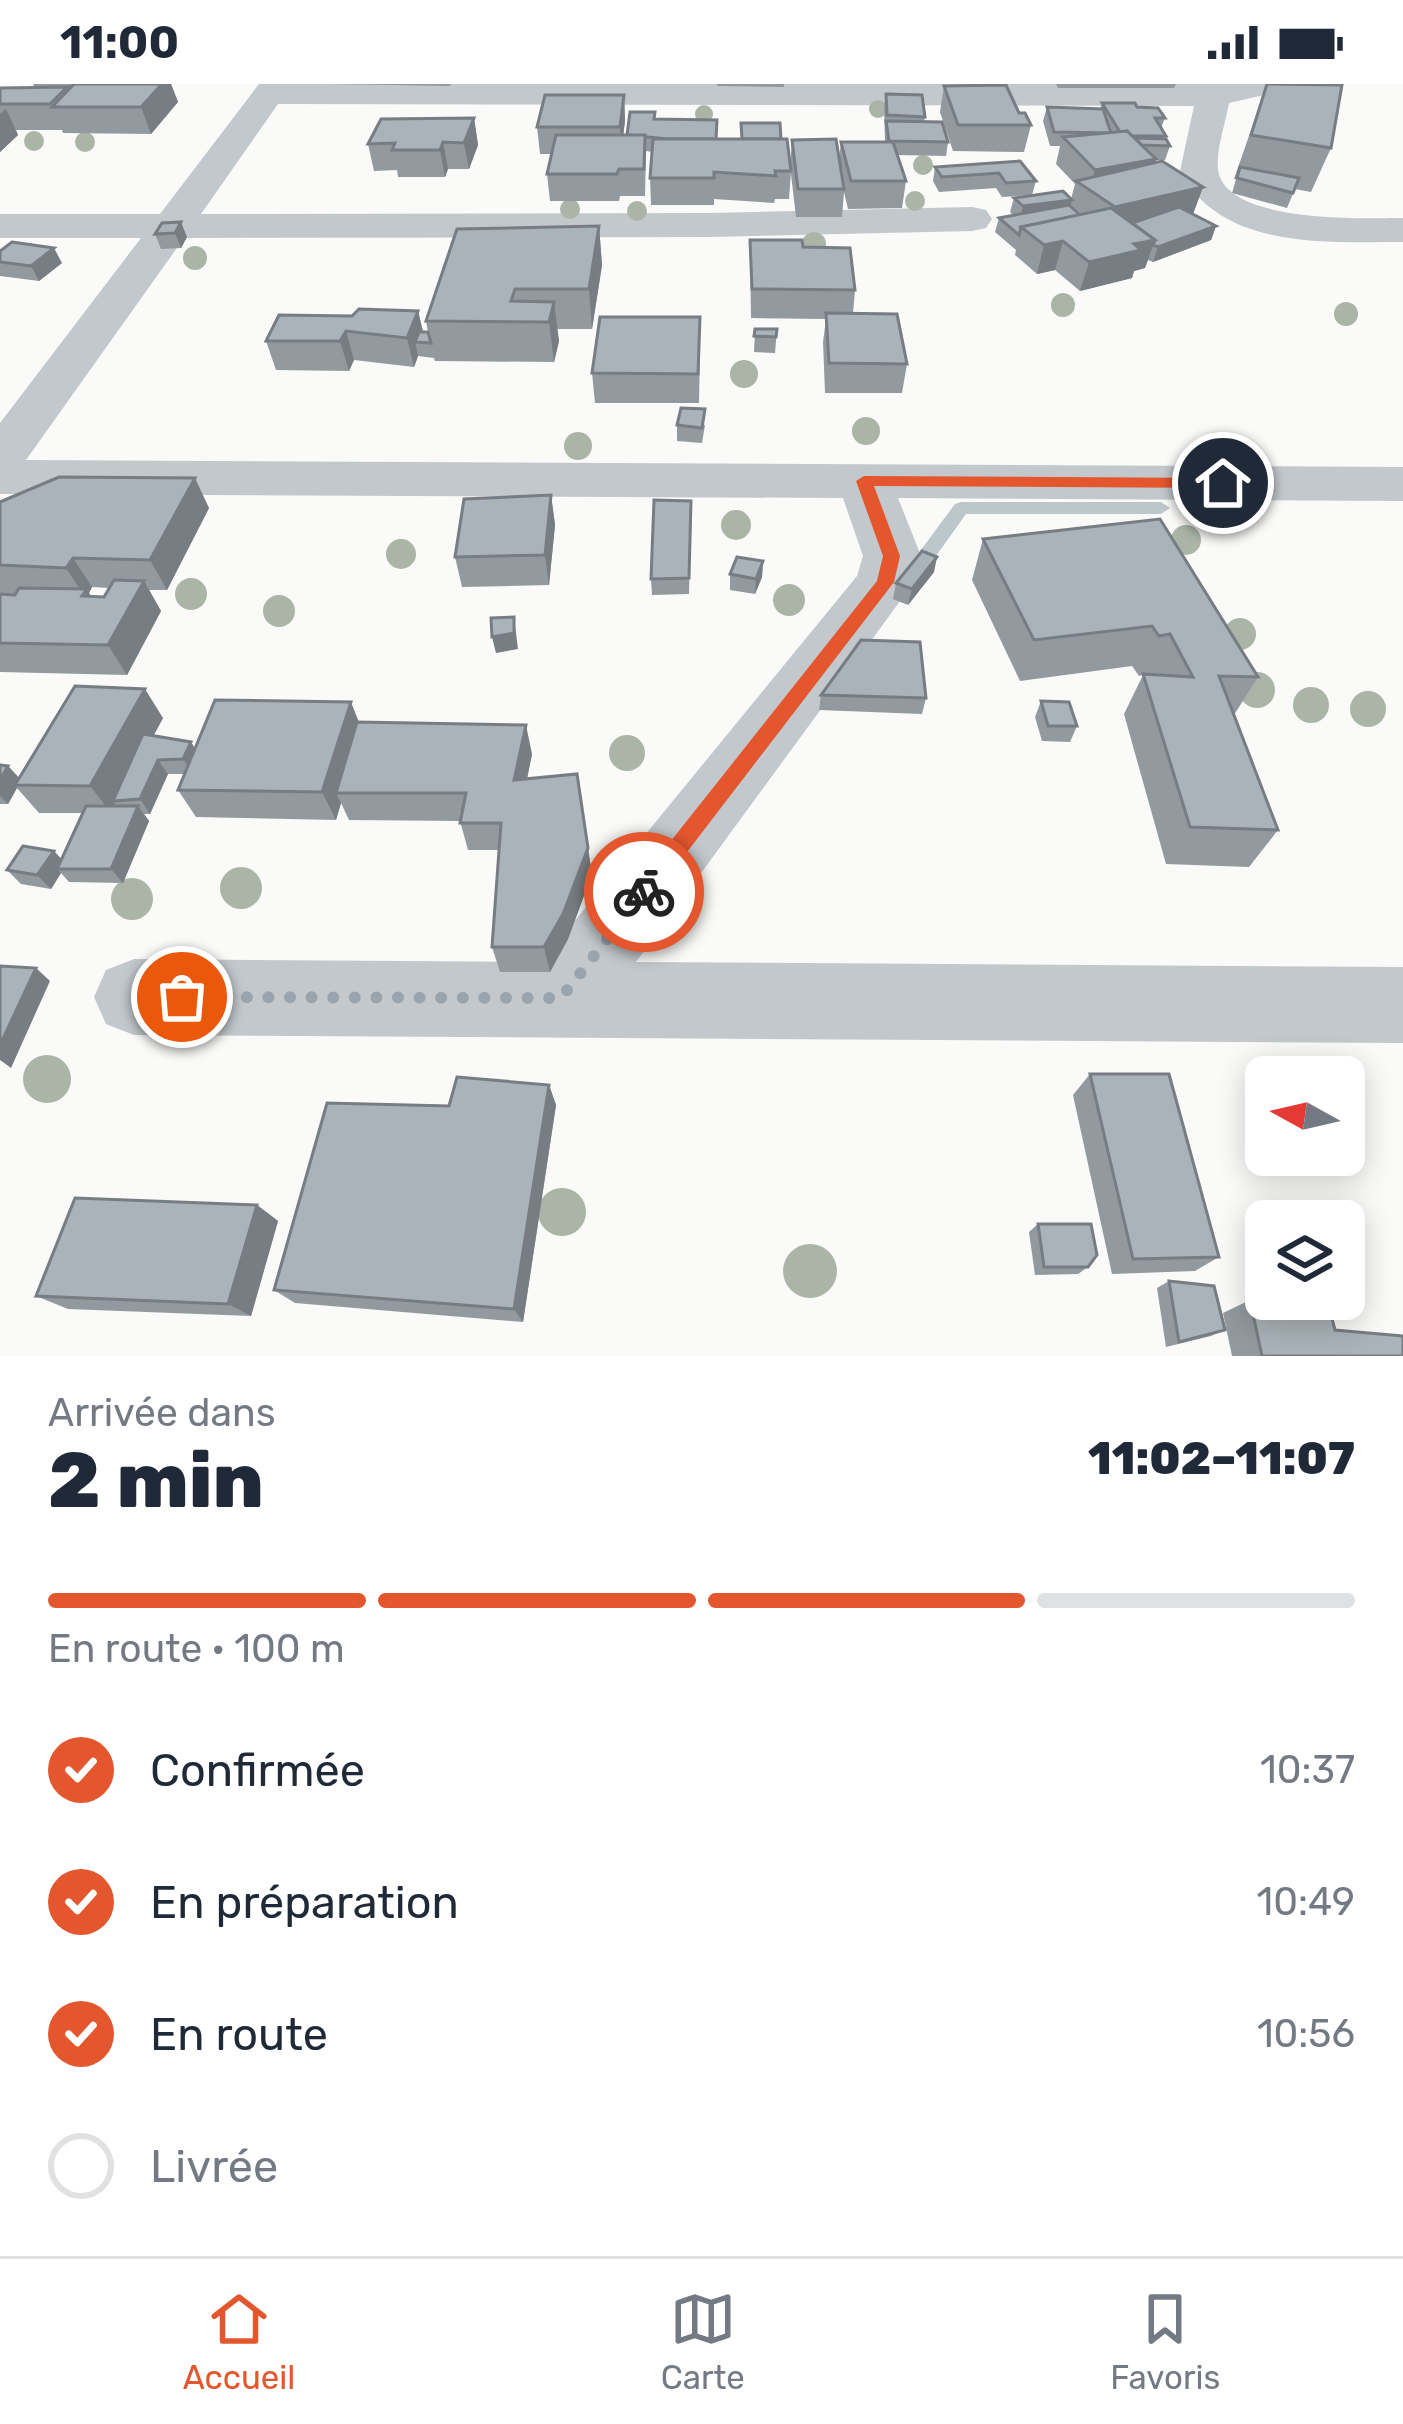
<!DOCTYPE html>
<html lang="fr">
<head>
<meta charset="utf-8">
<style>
  body { margin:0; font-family:Rubik,sans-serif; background:#f6f6f7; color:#1f2937; height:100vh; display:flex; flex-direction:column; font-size:45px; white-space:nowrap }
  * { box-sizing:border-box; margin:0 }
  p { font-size:39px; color:#747a83 }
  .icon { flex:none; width:66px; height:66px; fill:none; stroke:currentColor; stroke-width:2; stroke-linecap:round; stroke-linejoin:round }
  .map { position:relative; height:1272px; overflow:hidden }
  .sheet { display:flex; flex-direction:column; background:#fff; flex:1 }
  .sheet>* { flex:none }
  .needle { width:78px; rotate:278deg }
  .fabs { position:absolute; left:1245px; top:972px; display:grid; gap:24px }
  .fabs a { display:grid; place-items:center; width:120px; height:120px; border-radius:18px; background:#fff; box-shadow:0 6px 30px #0003; font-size:60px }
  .pin { position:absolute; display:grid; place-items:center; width:102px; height:102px; color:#fff; margin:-51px; border:6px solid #fff; border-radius:50%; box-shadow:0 3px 12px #0007 }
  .courier { position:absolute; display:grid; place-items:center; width:120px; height:120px; margin:-60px; border:9px solid #e4572e; border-radius:50%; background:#fff; color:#222; box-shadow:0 3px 15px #0007 }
  .head em { font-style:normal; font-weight:800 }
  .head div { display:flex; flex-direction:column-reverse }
  .head { display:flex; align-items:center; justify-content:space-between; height:204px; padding:0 48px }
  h1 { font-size:78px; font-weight:800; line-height:90px }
  .bar { display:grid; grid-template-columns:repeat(4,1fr); gap:18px 12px; align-content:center; height:144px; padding:0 48px }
  .bar i { height:15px; border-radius:9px; background:#e0e1e3 }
  .bar .selected { background:#e4572e }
  .bar p { grid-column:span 4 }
  ol { padding:0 48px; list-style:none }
  li { display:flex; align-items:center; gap:36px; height:132px }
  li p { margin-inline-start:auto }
  li .icon { padding:12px; border-radius:50%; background:#e4572e; color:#fff; stroke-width:4 }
  li:last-child { color:#747a83 }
  li i { width:66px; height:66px; border:6px solid #e0e1e3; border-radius:50% }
  .status { display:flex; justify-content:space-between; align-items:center; height:84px; padding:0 60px; background:#fff; direction:ltr }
  .status svg { height:33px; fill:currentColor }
  .tabs { display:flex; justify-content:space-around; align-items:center; height:168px; border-top:3px solid #e0e1e3; background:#fff; font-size:33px; color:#747a83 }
  .tabs a { display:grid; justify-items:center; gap:6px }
  .tabs .selected { color:#e4572e }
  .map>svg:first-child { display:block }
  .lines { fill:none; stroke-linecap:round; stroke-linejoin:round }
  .stream { fill:#bbc7cb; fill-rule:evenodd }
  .minor { fill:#c3c8cc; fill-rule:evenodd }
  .tree { fill:#aab4a7 }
  .wall { fill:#929a9f; fill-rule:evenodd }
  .shaded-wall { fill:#777d82 }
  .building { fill:#aab3b9; stroke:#777d82; stroke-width:3 }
  .route { fill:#e4572e }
  .done { stroke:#99a4ac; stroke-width:12; stroke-dasharray:0 21.6 }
</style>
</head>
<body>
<div class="status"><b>11:00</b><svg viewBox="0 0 49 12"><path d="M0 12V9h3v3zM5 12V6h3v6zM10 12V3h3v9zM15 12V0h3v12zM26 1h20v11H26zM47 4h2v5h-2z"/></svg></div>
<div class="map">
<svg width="1403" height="1272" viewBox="0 0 1403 1272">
  <rect width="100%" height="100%" fill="#fafaf8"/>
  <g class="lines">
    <path class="stream" d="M961 418H1161L1170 424 1161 430H966L926 486H912L910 482 912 478 955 420Z"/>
    <path class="minor" d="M259 0H1287L1282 7 1229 19C1226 38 1216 65 1218 85 1224 140 1365 134 1403 134V158C1326 158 1221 166 1180 87L1194 22 278 20 201 130 710 129 972 123 986 126 992 135 986 144 972 147 710 153 184 154 26 376 1403 383V417L898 414 921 472 914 498 636 878 1403 883V959L134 951 106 940 94 913 106 886 134 875 541 878 857 492 863 472 843 414 0 410V339L141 154H0V130H160Z"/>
  </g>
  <g class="tree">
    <circle cx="878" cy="25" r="9"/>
    <circle cx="704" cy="30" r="9"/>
    <circle cx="34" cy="57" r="10"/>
    <circle cx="85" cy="58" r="10"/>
    <circle cx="923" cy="81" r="10"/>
    <circle cx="915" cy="117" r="10"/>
    <circle cx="570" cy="125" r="10"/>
    <circle cx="637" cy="127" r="10"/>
    <circle cx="814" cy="160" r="12"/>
    <circle cx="195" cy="174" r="12"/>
    <circle cx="1063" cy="221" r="12"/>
    <circle cx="1346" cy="230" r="12"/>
    <circle cx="744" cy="290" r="14"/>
    <circle cx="866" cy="347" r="14"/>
    <circle cx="578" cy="362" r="14"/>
    <circle cx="736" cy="441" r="15"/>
    <circle cx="1186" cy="456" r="15"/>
    <circle cx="401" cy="470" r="15"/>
    <circle cx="191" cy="510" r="16"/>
    <circle cx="789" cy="516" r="16"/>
    <circle cx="279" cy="527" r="16"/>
    <circle cx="1240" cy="550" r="16"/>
    <circle cx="1257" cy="606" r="18"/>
    <circle cx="1311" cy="621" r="18"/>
    <circle cx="1368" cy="625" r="18"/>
    <circle cx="627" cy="669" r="18"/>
    <circle cx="241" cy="804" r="21"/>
    <circle cx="132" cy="815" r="21"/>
    <circle cx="47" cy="995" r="24"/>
    <circle cx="562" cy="1128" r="24"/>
    <circle cx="810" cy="1187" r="27"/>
  </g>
  <g class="wall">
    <path d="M33 0H171L178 18 151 50 63 49 62 46H16L18 51 0 68V4L34 3Z"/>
    <path d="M329 0H451L450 2Z"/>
    <path d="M717 0H784V3L717 2Z"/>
    <path d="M1056 0H1176L1174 4H1058Z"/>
    <path d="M1267 0 1331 64 1311 108 1295 105 1287 124 1232 109 1236 95H1234Z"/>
    <path d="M944 2 1019 29 1031 41 1024 68 953 67 940 28Z"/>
    <path d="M886 10 925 33 924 38 948 58 946 72 897 71 906 97 902 124 848 125 844 108 842 133H796L790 82 792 56 839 76 841 58H885L884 23Z"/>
    <path d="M624 11 625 37 623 51H627L655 35 717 55H781L791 87 789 115H775L774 119 714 115V121H651L650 94 652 68 646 67 645 112H620L619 117H550L547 90 552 70H540L537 43Z"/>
    <path d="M1102 19 1137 23 1165 34 1161 44 1170 62 1165 76H1156L1155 79 1203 103 1193 130 1216 142 1211 156 1153 178 1148 176 1145 184 1134 187 1132 194 1080 207 1055 186 1037 190 1015 171 1016 166 995 148 999 134 1013 131 1010 128 1014 114 1071 115 1075 100 1056 80 1060 62H1050L1043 37 1047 23 1100 25Z"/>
    <path d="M474 34 478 61 469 85H448L445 93H398L397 86 374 87 368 60Z"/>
    <path d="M1020 77 1036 97 1032 111 1002 113 996 104 939 108 933 97 935 83Z"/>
    <path d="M162 139 187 153 181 164 161 165 155 150Z"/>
    <path d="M599 142 602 181 592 245H557L559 257 554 278 435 277 434 274 418 272 414 283 354 276 349 287 276 286 266 257 352 232 418 227 423 248H428L426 237Z"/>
    <path d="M750 156 803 163 855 206 853 229 907 280 902 309H825L823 258 826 235 751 234Z"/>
    <path d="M0 167 62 179 39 197 0 192Z"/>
    <path d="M755 245H777L775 269 754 268Z"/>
    <path d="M700 262 699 319H595L592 289Z"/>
    <path d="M677 341H705L702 359 677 357Z"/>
    <path d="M551 411 555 441 549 501 462 503 455 473Z"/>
    <path d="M691 417 689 510 652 511 651 495Z"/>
    <path d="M0 418 209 424 167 506H149L161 527 127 591 0 588V510H15L0 509ZM92 503 109 504 104 513 91 512 89 509Z"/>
    <path d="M983 455 1258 593 1234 631 1278 746 1249 783 1166 780 1124 630 1143 591 1139 592 1132 582 1020 597 972 496Z"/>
    <path d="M763 477 762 493 755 510 730 506V490Z"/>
    <path d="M934 488 908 521 893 515 896 499Z"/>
    <path d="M821 611 926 614 922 630 819 626Z"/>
    <path d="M1041 617 1077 642 1070 658 1042 657 1035 633Z"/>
    <path d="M163 634 153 652 191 658 195 665 359 638 532 670 527 695 592 790 568 855 550 888H500L492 863 499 766H468L460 737 349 736 341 719 336 736 196 733 178 706 184 690H168L150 730H144L149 737 123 799 69 798 61 789 51 805 21 800 7 786 61 775 82 729H39L17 704 8 720H0V681L8 682 19 694Z"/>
    <path d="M1090 990 1219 1173 1195 1187 1112 1190 1073 1011Z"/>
    <path d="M549 1001 556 1021 523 1238 295 1219 274 1206 449 1022Z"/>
    <path d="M257 1121 278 1137 251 1232 68 1225 36 1212Z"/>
    <path d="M1038 1140 1088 1183 1078 1190 1035 1191 1029 1148Z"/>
    <path d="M1169 1197 1225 1246 1211 1252 1166 1263 1157 1204Z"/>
    <path d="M1250 1216 1403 1272H1232L1223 1229Z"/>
  </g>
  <g class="shaded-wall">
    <path d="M162 0H171L178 18 151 50 141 23Z"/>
    <path d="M624 11 625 37 621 70 620 43Z"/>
    <path d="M6 25 18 51 0 68V30Z"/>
    <path d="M474 34 478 61 469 85 464 59Z"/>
    <path d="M443 58 448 85 445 93 440 66Z"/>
    <path d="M1156 75 1147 102 1089 106 1095 86Z"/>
    <path d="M1203 103 1193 130 1107 151 1115 123Z"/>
    <path d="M1072 116 1068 130 1019 137 1023 122Z"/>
    <path d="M181 138 187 153 181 164 175 149Z"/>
    <path d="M599 142 602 181 592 245 589 205Z"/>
    <path d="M1216 142 1211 156 1153 178 1158 163Z"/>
    <path d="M1155 156 1145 184 1134 187 1132 194 1080 207 1089 178 1134 160Z"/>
    <path d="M1063 157 1055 186 1037 190 1044 161Z"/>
    <path d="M54 164 62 179 39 197 31 182Z"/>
    <path d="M554 218 559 257 554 278 549 238Z"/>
    <path d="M418 227 425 256 415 258 418 272 414 283 407 254Z"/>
    <path d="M346 247 354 276 349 287 340 257Z"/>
    <path d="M195 394 209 424 167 506 150 476Z"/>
    <path d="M551 411 555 441 549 501 545 471Z"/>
    <path d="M937 473 934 488 908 521 912 505Z"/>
    <path d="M73 474 92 503 89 509 105 535 83 510 66 484Z"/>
    <path d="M763 477 762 493 755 510 756 495Z"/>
    <path d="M144 497 161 527 127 591 108 561Z"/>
    <path d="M514 533 518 565 496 569 492 553Z"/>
    <path d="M145 605 163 634 119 716 113 717 116 721 112 730 90 702Z"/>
    <path d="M351 618 362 646 336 709 341 719 336 736 322 708Z"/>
    <path d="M526 641 532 670 521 724 514 696Z"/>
    <path d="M191 658 200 673 193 690 183 675Z"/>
    <path d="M158 676 168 690 150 730 140 715Z"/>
    <path d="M8 682 21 696 15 701 17 704 8 720 0 712V696Z"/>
    <path d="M577 690 592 790 568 855 550 888 544 863Z"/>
    <path d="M138 722 149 737 123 799 111 785Z"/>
    <path d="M54 767 67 781 57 785 61 789 51 805 37 791Z"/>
    <path d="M36 884 50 897 11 984 0 976V961Z"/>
    <path d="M549 1001 556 1021 523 1238 514 1225Z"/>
    <path d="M257 1121 278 1137 251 1232 228 1220Z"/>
  </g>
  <g class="building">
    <path d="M74 0H162L141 23H52Z"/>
    <path d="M1267 0 1342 1 1331 64 1251 51Z"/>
    <path d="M1006 1 1019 29H1025L1031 41H958L944 2Z"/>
    <path d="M67 3 50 20H0V4Z"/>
    <path d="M886 10 922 11 925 33 887 31Z"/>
    <path d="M545 11H624L620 43H537Z"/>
    <path d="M1102 19H1135L1137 23 1158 24 1165 34H1155L1166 52H1132L1127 47 1120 48Z"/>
    <path d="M1047 23 1103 25 1111 49 1054 48Z"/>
    <path d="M630 28H655L654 35 717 36 716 55H668L627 51Z"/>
    <path d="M474 34 464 59 443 58 440 66H392L395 59 368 60 381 35Z"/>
    <path d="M886 37 942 38 948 58 889 57Z"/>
    <path d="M741 39H780L781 55H742Z"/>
    <path d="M1127 47 1156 75 1095 86 1063 53Z"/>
    <path d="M556 51H645L644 85H619L617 90H547Z"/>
    <path d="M1135 54 1166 55 1170 62 1142 61Z"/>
    <path d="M653 55H787L791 87H775L776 92 714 88V94H650Z"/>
    <path d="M836 55 844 105H798L792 56Z"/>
    <path d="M841 58H893L906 97H851Z"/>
    <path d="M1020 77 1036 97 1006 99 999 89 942 93 935 83Z"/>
    <path d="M1162 77 1203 103 1115 123 1076 97Z"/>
    <path d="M1240 83 1299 94 1293 109 1237 94Z"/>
    <path d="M1063 107 1072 116 1023 122 1014 114Z"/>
    <path d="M1069 121 1080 131 1021 143 1019 151 999 134Z"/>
    <path d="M1179 123 1216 142 1158 163 1153 161 1155 156 1132 139Z"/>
    <path d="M1111 124 1155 156 1134 160 1141 166 1089 178 1063 157 1044 161 1021 143Z"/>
    <path d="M181 138 175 149 155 150 162 139Z"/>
    <path d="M599 142 589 205H515L511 217 554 218 549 238 426 237 457 145Z"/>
    <path d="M750 156H802L803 163 850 164 855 206 752 205Z"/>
    <path d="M12 158 54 164 31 182 0 178V167Z"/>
    <path d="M359 225 418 227 407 254 346 247 340 257H266L279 231 352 232Z"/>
    <path d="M826 229 897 230 907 280 829 279Z"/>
    <path d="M600 233H700L698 290 592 289Z"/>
    <path d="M755 245H777L776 253 754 252Z"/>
    <path d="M419 248H428L431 259 415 258Z"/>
    <path d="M681 324 705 325 702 344 677 341Z"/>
    <path d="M59 393 195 394 150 476 73 474 66 484 0 481V418Z"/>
    <path d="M551 411 545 471 455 473 464 415Z"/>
    <path d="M654 416 691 417 689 494 651 495Z"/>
    <path d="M1160 435 1258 593 1219 592 1278 746 1190 743 1143 590 1193 593 1170 550 1159 552 1152 542 1034 556 983 455Z"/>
    <path d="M922 467 937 473 912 505 896 499Z"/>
    <path d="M737 473 763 477 756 495 730 490Z"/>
    <path d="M114 496 144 497 108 561 0 559V510L15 511 19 504 87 505 82 512 104 513Z"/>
    <path d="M514 533V549L492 553 491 534Z"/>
    <path d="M861 556 920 558 926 614 821 611Z"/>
    <path d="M75 602 145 605 90 702 15 701Z"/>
    <path d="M215 616 351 618 322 708 178 706Z"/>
    <path d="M1041 617 1069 618 1077 642H1048Z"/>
    <path d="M357 638 526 641 514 696 577 690 588 764 563 830 544 863H492L501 739H460L466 709H336Z"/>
    <path d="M143 650 191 658 183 675 158 676 140 715 113 717Z"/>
    <path d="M0 681 8 682 0 696Z"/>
    <path d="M86 722H138L111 785H57Z"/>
    <path d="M23 762 54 767 37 791 7 786Z"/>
    <path d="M0 882 36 884 0 961Z"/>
    <path d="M1090 990H1169L1219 1173 1133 1175Z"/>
    <path d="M457 993 549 1001 514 1225 274 1206 327 1019 449 1022Z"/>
    <path d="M75 1114 257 1121 228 1220 36 1212Z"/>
    <path d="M1038 1140H1091L1097 1171 1088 1183H1044Z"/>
    <path d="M1169 1197 1214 1202 1225 1246 1179 1258Z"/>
    <path d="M1250 1216H1327L1335 1246 1403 1252V1272H1262Z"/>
  </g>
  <path class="route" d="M864 392 1223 394 1231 399 1223 404 874 402 900 472 894 498 651 815H636V801L877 497 883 472 856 397Z"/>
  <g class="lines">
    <path class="done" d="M182 913 561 914 644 808"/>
  </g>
</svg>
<div class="fabs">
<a><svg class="needle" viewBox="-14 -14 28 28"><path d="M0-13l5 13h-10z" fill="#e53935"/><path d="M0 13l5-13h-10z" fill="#747a83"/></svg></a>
<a><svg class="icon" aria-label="layers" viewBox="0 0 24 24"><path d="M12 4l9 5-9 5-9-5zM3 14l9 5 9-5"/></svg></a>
</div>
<div class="pin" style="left:182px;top:913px;background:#ea580c"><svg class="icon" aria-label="bag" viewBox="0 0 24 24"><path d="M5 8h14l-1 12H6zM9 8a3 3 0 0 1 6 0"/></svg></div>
<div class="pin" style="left:1223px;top:399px;background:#1f2937"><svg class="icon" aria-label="home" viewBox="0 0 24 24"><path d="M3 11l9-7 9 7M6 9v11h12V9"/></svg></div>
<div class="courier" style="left:644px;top:808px"><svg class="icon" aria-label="bike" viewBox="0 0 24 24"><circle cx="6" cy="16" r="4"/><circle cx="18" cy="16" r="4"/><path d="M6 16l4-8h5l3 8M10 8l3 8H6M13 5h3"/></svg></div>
</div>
<section class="sheet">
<div class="head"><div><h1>2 min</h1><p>Arrivée dans</p></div><em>11:02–11:07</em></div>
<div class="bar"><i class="selected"></i><i class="selected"></i><i class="selected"></i><i></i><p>En route · 100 m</p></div>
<ol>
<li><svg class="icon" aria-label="check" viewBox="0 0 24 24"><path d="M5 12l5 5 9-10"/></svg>Confirmée<p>10:37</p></li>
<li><svg class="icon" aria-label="check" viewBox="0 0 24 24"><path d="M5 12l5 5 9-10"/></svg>En préparation<p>10:49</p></li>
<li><svg class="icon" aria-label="check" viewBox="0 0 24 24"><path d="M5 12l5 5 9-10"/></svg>En route<p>10:56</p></li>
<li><i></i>Livrée</li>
</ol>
</section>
<nav class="tabs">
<a class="selected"><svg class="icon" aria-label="home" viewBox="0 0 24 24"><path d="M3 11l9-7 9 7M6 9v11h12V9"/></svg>Accueil</a>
<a><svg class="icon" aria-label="map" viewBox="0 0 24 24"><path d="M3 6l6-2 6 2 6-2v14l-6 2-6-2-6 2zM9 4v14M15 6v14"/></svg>Carte</a>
<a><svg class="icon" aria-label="saved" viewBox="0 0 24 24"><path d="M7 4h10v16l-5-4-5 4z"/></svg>Favoris</a>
</nav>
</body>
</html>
